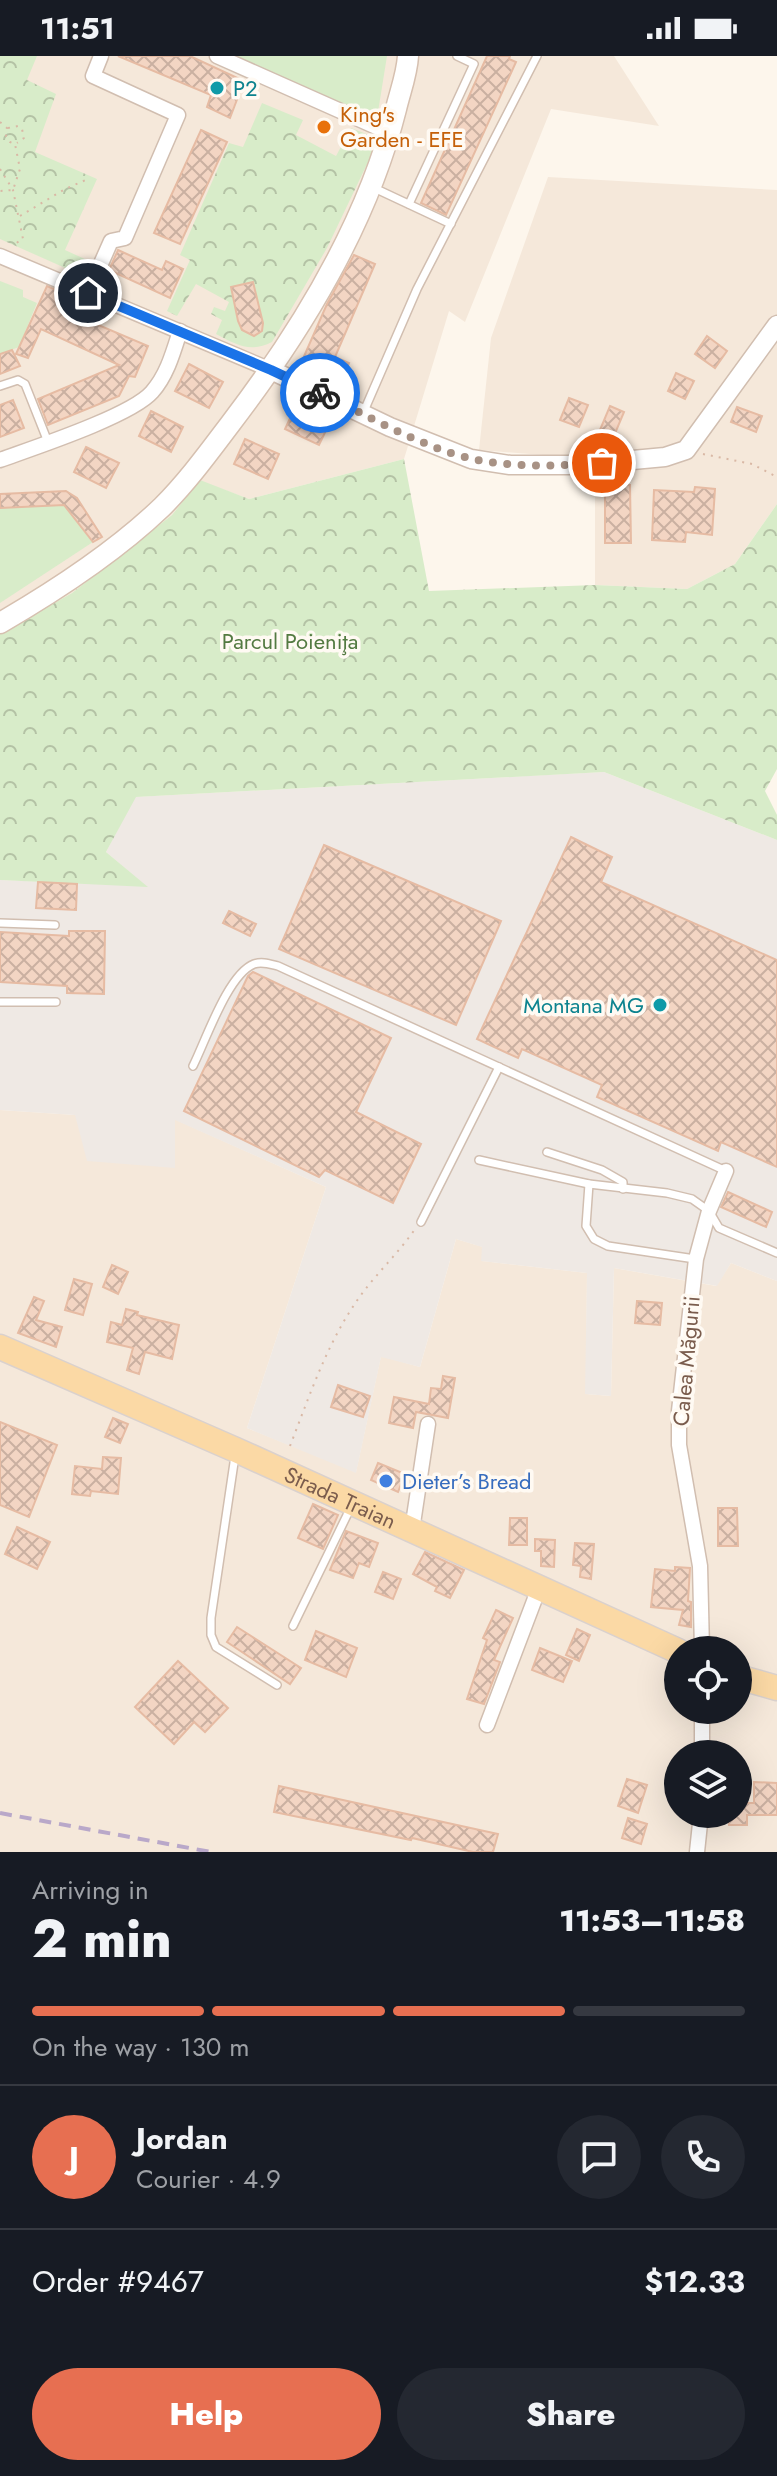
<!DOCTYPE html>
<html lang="en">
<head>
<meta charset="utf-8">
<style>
  body { margin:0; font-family:Jost,sans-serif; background:#242831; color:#f1f3f6; height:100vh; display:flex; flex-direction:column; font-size:30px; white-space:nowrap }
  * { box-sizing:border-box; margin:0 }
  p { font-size:26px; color:#9ea1a6 }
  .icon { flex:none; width:44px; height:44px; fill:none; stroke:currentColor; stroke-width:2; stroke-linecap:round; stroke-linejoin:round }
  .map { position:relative; height:1796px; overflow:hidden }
  .panel { display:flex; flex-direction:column; background:#171b24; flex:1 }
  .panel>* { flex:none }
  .tools { position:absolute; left:664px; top:1580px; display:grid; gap:16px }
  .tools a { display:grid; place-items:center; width:88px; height:88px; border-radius:50%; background:#171b24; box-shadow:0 8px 32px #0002; font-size:40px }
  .pin { position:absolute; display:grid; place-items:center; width:68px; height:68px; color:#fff; margin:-34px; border:4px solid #fff; border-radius:50%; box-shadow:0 2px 8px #0007 }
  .courier { position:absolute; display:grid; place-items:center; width:80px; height:80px; margin:-40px; border:6px solid #1a73e8; border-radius:50%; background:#fff; color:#222; box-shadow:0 2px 10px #0007 }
  .overview em { font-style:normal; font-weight:800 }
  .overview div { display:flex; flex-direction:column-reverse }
  .overview { display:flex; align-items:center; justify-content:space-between; height:136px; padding:0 32px }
  h1 { font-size:52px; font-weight:800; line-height:60px }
  .bar { display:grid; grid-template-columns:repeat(4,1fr); gap:12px 8px; align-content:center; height:96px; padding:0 32px }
  .bar i { height:10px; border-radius:6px; background:#363941 }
  .bar .active { background:#e76f51 }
  .bar p { grid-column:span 4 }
  .line { display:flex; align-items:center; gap:20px; padding:0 32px; border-top:2px solid #363941 }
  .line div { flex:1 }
  .round { display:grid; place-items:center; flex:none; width:84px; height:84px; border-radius:42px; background:#242831 }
  .action { display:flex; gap:16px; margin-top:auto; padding:16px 32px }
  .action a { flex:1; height:92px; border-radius:48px; background:#e76f51; color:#fff; font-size:32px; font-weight:800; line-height:92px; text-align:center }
  .action a+a { background:#242831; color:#f1f3f6 }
  .status { display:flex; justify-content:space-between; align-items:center; height:56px; padding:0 40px; background:#171b24; direction:ltr }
  .status svg { height:22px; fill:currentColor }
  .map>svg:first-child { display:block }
  .residential { fill:#f5e8da; fill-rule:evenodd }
  .industrial { fill:#efe9e4 }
  .green { fill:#d8ecc9 }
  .forest { fill:url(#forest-crowns) }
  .building { fill:url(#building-cross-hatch); stroke:#e6bba3; stroke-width:2 }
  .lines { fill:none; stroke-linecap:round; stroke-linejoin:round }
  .service-casing { stroke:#d1beb0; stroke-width:10 }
  .minor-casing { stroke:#d1beb0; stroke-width:17 }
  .tertiary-casing { stroke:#d1beb0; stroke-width:21 }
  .secondary-casing { stroke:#d6c0b0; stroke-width:23 }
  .primary-casing { stroke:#dad1cd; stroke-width:27 }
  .path { stroke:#d9b8a5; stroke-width:2; stroke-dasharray:2 6; stroke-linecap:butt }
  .service { stroke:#fff; stroke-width:7 }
  .minor { stroke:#fff; stroke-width:14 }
  .tertiary { stroke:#fff; stroke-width:18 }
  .secondary { stroke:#fff; stroke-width:20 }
  .primary { stroke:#fbd9a5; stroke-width:24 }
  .rail { stroke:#b9a8c9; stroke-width:4; stroke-dasharray:12 8; stroke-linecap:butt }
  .done { stroke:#a89285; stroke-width:8; stroke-dasharray:0 14.4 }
  .route { stroke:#1a73e8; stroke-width:10 }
  .culture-dot { fill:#0f9aa8; stroke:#fffaf3; stroke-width:3 }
  .food-dot { fill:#e8710a; stroke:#fffaf3; stroke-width:3 }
  .shop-dot { fill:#3f7fe0; stroke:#fffaf3; stroke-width:3 }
  .labels { text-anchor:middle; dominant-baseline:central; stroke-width:7; stroke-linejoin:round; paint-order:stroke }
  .culture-label { font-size:22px; fill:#0d838f; stroke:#fffaf3; text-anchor:start }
  .food-label { font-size:22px; fill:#c56008; stroke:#fffaf3; text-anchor:start }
  .park-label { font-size:22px; fill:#537a41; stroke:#fffaf3 }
  .street-label { font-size:22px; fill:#7a5c4d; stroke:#fffaf3 }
  .shop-label { font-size:22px; fill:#366cbe; stroke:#fffaf3; text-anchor:start }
</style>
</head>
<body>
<div class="status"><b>11:51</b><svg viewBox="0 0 49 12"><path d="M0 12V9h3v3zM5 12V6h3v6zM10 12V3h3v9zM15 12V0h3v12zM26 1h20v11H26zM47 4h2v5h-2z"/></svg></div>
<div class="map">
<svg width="777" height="1796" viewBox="0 0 777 1796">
  <defs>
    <pattern id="forest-crowns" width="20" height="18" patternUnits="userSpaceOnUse" patternTransform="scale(2)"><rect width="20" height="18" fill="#d8ecc9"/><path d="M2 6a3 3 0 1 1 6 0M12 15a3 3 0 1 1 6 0" fill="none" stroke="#b4c2a5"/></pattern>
    <pattern id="building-cross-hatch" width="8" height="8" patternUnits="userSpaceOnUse" patternTransform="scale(2)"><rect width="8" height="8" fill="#f3d5c3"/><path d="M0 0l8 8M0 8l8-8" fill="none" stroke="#cab0a1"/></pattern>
  </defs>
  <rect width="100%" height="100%" fill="#fdf6ec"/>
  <g class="residential">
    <path d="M0 0H614L659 70 551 53 465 266 449 255 404 403 249 443 200 425 172 459 72 537 0 578Z"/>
    <path d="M548 121 777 134V448L735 508 687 533 595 529V403L479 394 491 282Z"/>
    <path d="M0 1054 75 1059 175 1111 174 1063 326 1131 247 1372 356 1416 381 1300 420 1311 456 1183 483 1191 482 1205 587 1217 586 1338 611 1340 614 1212 716 1230 731 1207 777 1225V1796H0ZM678 1594H738V1654H678ZM678 1698H738V1758H678Z"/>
  </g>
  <path class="industrial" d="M604 716 777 784V1225L731 1207 717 1230 614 1212 611 1340 585 1338 587 1217 481 1205 482 1191 456 1183 420 1311 381 1301 356 1417 247 1372 326 1131 175 1064V1112L87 1105 75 1059 0 1054V824L146 830 106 796 135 741Z"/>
  <g class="green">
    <path d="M227 0H387L378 56 367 61Z"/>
    <path d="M0 225 23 234V241L37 247 19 291 0 298Z"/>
    <path d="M64 449 93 486 0 547V452Z"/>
  </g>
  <g class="forest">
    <path d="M0 0H37L27 24 56 38 35 96 97 123 65 194 87 204 81 219 0 183Z"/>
    <path d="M262 47 303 64 296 79 336 100 351 72 379 83 327 192 272 286C250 297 237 289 216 278L222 264 211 258 214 251 225 255 229 246 196 228 177 260 167 255 190 204 180 199 229 87 243 91Z"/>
    <path d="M404 403 429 535 595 529 687 533 735 508 777 448V713L765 735 777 759V784L604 716 136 741 106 796 148 831 0 824V578L72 537 172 459 200 424 249 443Z"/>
  </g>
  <g class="building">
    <path d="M118 0H190L244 25 230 62 207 51 211 39Z"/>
    <path d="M487 0H510L509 3 516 6 446 159 421 147Z"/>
    <path d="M201 74 227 86 180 188 154 177Z"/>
    <path d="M118 194 162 214 166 205 183 213 170 242 109 214Z"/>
    <path d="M354 199 375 208 335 301 349 307 338 333 298 314 327 248Z"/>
    <path d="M253 226 263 267 262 275 254 280 242 274 238 265 231 231Z"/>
    <path d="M47 230 83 246 77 260 148 290 135 321 129 320 119 340 48 369 38 343 119 309 41 273 28 302 16 298Z"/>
    <path d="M707 280 727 295 715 312 695 298Z"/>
    <path d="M12 294 20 310 0 318V298Z"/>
    <path d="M189 308 223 326 209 352 175 335Z"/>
    <path d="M676 317 694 325 685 343 668 335Z"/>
    <path d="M569 342 588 349 579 371 560 364Z"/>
    <path d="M13 344 24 372 0 381V349Z"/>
    <path d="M298 345 332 362 319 389 285 373Z"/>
    <path d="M610 350 624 356 611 387 597 381Z"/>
    <path d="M737 351 762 360 756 376 731 366Z"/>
    <path d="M151 355 183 371 171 396 139 380Z"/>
    <path d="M245 383 279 398 268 423 234 408Z"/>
    <path d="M86 391 119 407 106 432 74 416Z"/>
    <path d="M605 429H630L631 487H605Z"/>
    <path d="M695 431 715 433 712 479 686 476 685 486 652 484 654 434 694 436Z"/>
    <path d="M66 435 77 442 102 481 93 486 64 449 0 452V438Z"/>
    <path d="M571 781 612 801 601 826 777 904V1111L721 1086 718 1095 597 1041 602 1029 522 993 518 1002 477 983Z"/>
    <path d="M324 789 501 865 456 969 279 893Z"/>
    <path d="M38 826 77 828 76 854 36 852Z"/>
    <path d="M229 855 256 868 250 880 223 867Z"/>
    <path d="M69 875H105L104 938 67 937V930L0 926V876L69 880Z"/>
    <path d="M253 916 391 982 356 1056 421 1088 393 1147 325 1114 319 1121 184 1055 248 920Z"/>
    <path d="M728 1136 772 1156 766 1171 721 1151Z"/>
    <path d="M112 1209 128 1216 118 1238 103 1231Z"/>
    <path d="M74 1223 92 1228 83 1259 65 1254Z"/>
    <path d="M34 1241 44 1245 36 1264 62 1271 56 1291 18 1277Z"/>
    <path d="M637 1245 662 1247 660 1269 635 1267Z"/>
    <path d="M126 1253 138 1256 137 1259 179 1269 172 1303 145 1296 139 1318 127 1314 133 1292 107 1286 111 1266 122 1269Z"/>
    <path d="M443 1320 455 1322 448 1362 416 1356 413 1372 389 1367 394 1341 429 1348 431 1332 441 1333Z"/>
    <path d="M338 1329 370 1340 363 1361 331 1351Z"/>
    <path d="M113 1362 128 1368 120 1387 105 1381Z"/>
    <path d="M0 1366 57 1389 29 1461 0 1449Z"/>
    <path d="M103 1401 121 1402 118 1438 91 1435 90 1440 72 1438 75 1410 102 1413Z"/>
    <path d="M378 1407 405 1418 398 1436 371 1424Z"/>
    <path d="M313 1448 338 1459 323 1493 298 1482Z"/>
    <path d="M718 1452H737L738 1490H718Z"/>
    <path d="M510 1462H527V1489H509Z"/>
    <path d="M17 1471 50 1486 37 1513 5 1498Z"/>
    <path d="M346 1475 378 1487 369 1511 359 1507 353 1522 330 1514Z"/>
    <path d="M535 1483 555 1484 554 1511 541 1510V1495H535Z"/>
    <path d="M575 1487 594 1488 591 1523 580 1521 581 1510 573 1509Z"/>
    <path d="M425 1496 464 1514 450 1542 435 1535 437 1531 413 1518Z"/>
    <path d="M675 1511 690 1512 688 1545 691 1546V1571L679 1569 683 1554 651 1551 655 1513 675 1515Z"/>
    <path d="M383 1516 401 1523 393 1543 375 1536Z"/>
    <path d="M496 1554 513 1562 494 1604 500 1606 484 1648 467 1643 487 1584 483 1582Z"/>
    <path d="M237 1571 301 1612 290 1628 227 1586Z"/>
    <path d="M577 1573 590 1579 579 1605 566 1599Z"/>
    <path d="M316 1575 357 1592 346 1621 305 1604Z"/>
    <path d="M540 1592 572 1605 563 1626 532 1614Z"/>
    <path d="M178 1605 228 1652 205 1676 194 1666 174 1688 135 1651Z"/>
    <path d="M627 1723 647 1729 638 1757 618 1750Z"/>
    <path d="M754 1726 777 1727V1759H747V1769H729V1758H738V1747H754Z"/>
    <path d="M279 1730 498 1778 493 1796H473L412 1782 411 1784 274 1756Z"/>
    <path d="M628 1762 647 1768 641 1788 622 1782Z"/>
  </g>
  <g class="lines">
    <defs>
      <g id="service">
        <path d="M372 131 451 168"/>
        <path d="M409 148 474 8 457 0"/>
        <path d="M0 330 18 324 25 328 48 386"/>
        <path d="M364 355 417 233 537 0"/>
        <path d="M0 867 55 869"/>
        <path d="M0 946H56"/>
        <path d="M193 1010C206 984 228 918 254 908 262 905 270 908 278 910L726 1115"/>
        <path d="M547 1096 602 1114 623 1126V1133"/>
        <path d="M479 1104 589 1128 667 1137 692 1143 709 1155 719 1172 777 1197"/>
        <path d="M589 1128 586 1170 594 1183 608 1190 695 1203"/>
        <path d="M421 1166 499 1011"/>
        <path d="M235 1400 211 1562V1579L216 1591 277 1629"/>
        <path d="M293 1570 350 1453"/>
      </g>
      <g id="minor">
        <path d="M217 0 390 77"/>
        <path d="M0 200 271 314"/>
        <path d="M88 237 111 185 125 182 178 59 93 20 101 0"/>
        <path d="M0 404C33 392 131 360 152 336 167 319 173 297 180 275"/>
        <path d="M412 1474 428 1368"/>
        <path d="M702 1594 700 1510 679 1389V1355L696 1203 709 1155 726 1115"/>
        <path d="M487 1669 539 1532"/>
        <path d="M702 1698V1654"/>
        <path d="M697 1796 701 1758"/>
      </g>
      <path id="tertiary" d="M271 314 390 371 471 403 510 409H579L665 401 686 394 777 269"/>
      <path id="secondary" d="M0 567C57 534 114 497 162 451 188 425 209 396 231 367 302 274 367 168 396 53 400 36 407 18 408 0"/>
      <g id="primary">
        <path id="s1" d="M0 1291 236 1394 678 1595"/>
        <path d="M738 1621 777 1632"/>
      </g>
    </defs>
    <use href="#service" class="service-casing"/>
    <use href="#minor" class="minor-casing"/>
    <use href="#tertiary" class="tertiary-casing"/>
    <use href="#secondary" class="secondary-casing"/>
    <use href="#primary" class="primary-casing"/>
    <g class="path">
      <path d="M0 66 7 72 6 80 10 86 15 88 20 113 13 134 0 135"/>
      <path d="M8 72 18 70 22 73 24 82 17 87"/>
      <path d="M0 113 13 134 23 183 13 189"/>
      <path d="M20 160 65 133 88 123"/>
      <path d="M703 398 752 408 777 421"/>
      <path d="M290 1390C311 1336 329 1281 364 1235 380 1214 400 1195 415 1173"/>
    </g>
    <use href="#service" class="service"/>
    <use href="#minor" class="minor"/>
    <use href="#tertiary" class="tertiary"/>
    <use href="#secondary" class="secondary"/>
    <use href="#primary" class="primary"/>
    <path class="rail" d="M0 1757 211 1796"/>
  </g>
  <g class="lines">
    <path class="done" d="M320 337C367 359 423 392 473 403 515 412 559 410 602 407"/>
    <path class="route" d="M88 237 271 314 320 337"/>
  </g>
  <g class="culture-dot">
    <circle cx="217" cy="32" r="8"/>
    <circle cx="660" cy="949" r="8"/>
  </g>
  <circle class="food-dot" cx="324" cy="71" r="8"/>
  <circle class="shop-dot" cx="386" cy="1425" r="8"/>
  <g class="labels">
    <g class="culture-label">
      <text x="233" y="32">P2</text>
      <text x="644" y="949" text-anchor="end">Montana MG</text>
    </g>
    <g class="food-label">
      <text x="340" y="58">King's<tspan x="340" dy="25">Garden - EFE</tspan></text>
    </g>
    <g class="park-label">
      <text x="290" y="585">Parcul Poieniţa</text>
    </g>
    <g class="street-label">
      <text transform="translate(686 1305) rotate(-85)">Calea Măgurii</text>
      <text stroke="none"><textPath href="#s1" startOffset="372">Strada Traian</textPath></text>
    </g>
    <g class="shop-label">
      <text x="402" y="1425">Dieter’s Bread</text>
    </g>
  </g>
</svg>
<div class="tools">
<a><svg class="icon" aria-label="locate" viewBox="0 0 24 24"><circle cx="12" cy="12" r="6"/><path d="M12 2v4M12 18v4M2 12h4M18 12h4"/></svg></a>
<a><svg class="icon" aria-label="layers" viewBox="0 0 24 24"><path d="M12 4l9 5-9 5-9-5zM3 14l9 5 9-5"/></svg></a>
</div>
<div class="pin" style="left:602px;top:407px;background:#ea580c"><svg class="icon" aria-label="bag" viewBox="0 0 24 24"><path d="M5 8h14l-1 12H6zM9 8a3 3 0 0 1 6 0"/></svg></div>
<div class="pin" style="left:88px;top:237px;background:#1f2937"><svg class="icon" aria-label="home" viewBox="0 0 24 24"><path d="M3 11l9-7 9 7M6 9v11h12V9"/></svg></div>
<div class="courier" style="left:320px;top:337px"><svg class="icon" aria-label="bike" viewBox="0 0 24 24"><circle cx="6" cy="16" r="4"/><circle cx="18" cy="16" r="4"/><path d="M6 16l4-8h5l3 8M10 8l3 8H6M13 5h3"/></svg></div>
</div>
<section class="panel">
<div class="overview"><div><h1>2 min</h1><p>Arriving in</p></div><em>11:53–11:58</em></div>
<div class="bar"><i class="active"></i><i class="active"></i><i class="active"></i><i></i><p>On the way · 130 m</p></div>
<div class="line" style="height:144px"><b class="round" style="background:#e76f51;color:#fff">J</b><div><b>Jordan</b><p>Courier · 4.9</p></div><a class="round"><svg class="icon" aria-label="chat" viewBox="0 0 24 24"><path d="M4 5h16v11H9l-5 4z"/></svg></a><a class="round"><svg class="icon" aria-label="phone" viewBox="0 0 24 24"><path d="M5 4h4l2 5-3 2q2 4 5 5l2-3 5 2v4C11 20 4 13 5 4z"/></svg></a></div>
<div class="line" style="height:104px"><div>Order #9467</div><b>$12.33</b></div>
<div class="action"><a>Help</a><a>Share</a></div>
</section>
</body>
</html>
